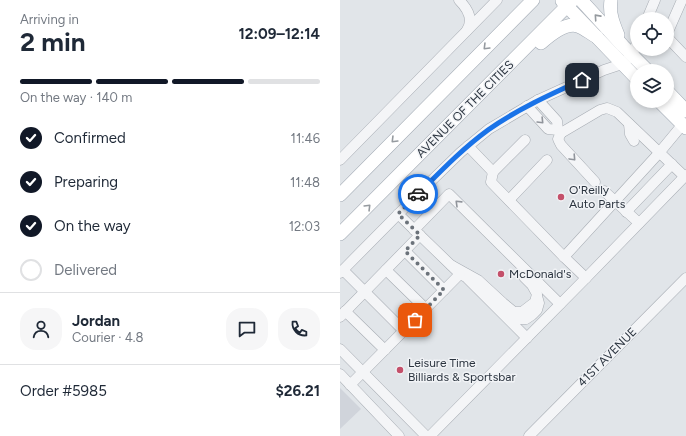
<!DOCTYPE html>
<html lang="en">
<head>
<meta charset="utf-8">
<style>
  body { margin:0; font-family:Figtree,sans-serif; background:#f6f6f7; color:#1f2937; height:100vh; display:flex; flex-direction:column; font-size:15px; white-space:nowrap }
  * { box-sizing:border-box; margin:0 }
  p { font-size:13px; color:#747a83 }
  .icon { flex:none; width:22px; height:22px; fill:none; stroke:currentColor; stroke-width:2; stroke-linecap:round; stroke-linejoin:round }
  .map { position:relative; flex:1; overflow:hidden }
  .panel { display:flex; flex-direction:column; background:#fff; width:340px }
  .panel>* { flex:none }
  .controls { position:absolute; left:290px; top:12px; display:grid; gap:8px }
  .controls a { display:grid; place-items:center; width:44px; height:44px; border-radius:50%; background:#fff; box-shadow:0 2px 6px #0003; font-size:20px }
  .pin { position:absolute; display:grid; place-items:center; width:34px; height:34px; color:#fff; margin:-17px; border-radius:8px; box-shadow:0 2px 6px #0006 }
  .courier { position:absolute; display:grid; place-items:center; width:40px; height:40px; margin:-20px; border:3px solid #1a73e8; border-radius:50%; background:#fff; color:#222; box-shadow:0 1px 5px #0007 }
  .summary em { font-style:normal; font-weight:700 }
  .summary div { display:flex; flex-direction:column-reverse }
  .summary { display:flex; align-items:center; justify-content:space-between; height:68px; padding:0 20px }
  h1 { font-size:26px; font-weight:700; line-height:30px }
  .bar { display:grid; grid-template-columns:repeat(4,1fr); gap:6px 4px; align-content:center; height:48px; padding:0 20px }
  .bar i { height:5px; border-radius:3px; background:#e0e1e3 }
  .bar .selected { background:#111827 }
  .bar p { grid-column:span 4 }
  .line { display:flex; align-items:center; gap:10px; padding:0 20px; border-top:1px solid #e0e1e3 }
  .line div { flex:1 }
  .round { display:grid; place-items:center; flex:none; width:42px; height:42px; border-radius:16px; background:#f6f6f7 }
  ol { padding:0 20px; list-style:none }
  li { display:flex; align-items:center; gap:12px; height:44px }
  li p { margin-inline-start:auto }
  li .icon { padding:4px; border-radius:50%; background:#111827; color:#fff; stroke-width:4 }
  li:last-child { color:#747a83 }
  li i { width:22px; height:22px; border:2px solid #e0e1e3; border-radius:50% }
  main { display:flex; flex:1; min-height:0 }
  .map>svg:first-child { display:block }
  .built { fill:#d0d4db }
  .lines { fill:none; stroke-linecap:round; stroke-linejoin:round }
  .minor-casing { stroke:#a7acb3; stroke-width:11 }
  .major-casing { stroke:#a2aab4; stroke-width:14 }
  .minor { stroke:#f4f5f7; stroke-width:10 }
  .major { stroke:#fff; stroke-width:13 }
  .oneway { stroke:#959a9f }
  .oneway2 { stroke:#90949b }
  .done { stroke:#6b727a; stroke-width:4; stroke-dasharray:0 7.2 }
  .route { stroke:#1a73e8; stroke-width:5 }
  .poi-dot { fill:#c4506a; stroke:#f1f3f6; stroke-width:1.5 }
  .labels { text-anchor:middle; dominant-baseline:central; stroke-width:3; stroke-linejoin:round; paint-order:stroke }
  .street-label { font-size:12px; fill:#2b343f; stroke:#f1f3f6 }
  .poi-label { font-size:12px; fill:#2b343f; stroke:#f1f3f6; text-anchor:start }
</style>
</head>
<body>
<main>
<section class="panel">
<div class="summary"><div><h1>2 min</h1><p>Arriving in</p></div><em>12:09–12:14</em></div>
<div class="bar"><i class="selected"></i><i class="selected"></i><i class="selected"></i><i></i><p>On the way · 140 m</p></div>
<ol>
<li><svg class="icon" aria-label="check" viewBox="0 0 24 24"><path d="M5 12l5 5 9-10"/></svg>Confirmed<p>11:46</p></li>
<li><svg class="icon" aria-label="check" viewBox="0 0 24 24"><path d="M5 12l5 5 9-10"/></svg>Preparing<p>11:48</p></li>
<li><svg class="icon" aria-label="check" viewBox="0 0 24 24"><path d="M5 12l5 5 9-10"/></svg>On the way<p>12:03</p></li>
<li><i></i>Delivered</li>
</ol>
<div class="line" style="height:72px"><a class="round"><svg class="icon" aria-label="person" viewBox="0 0 24 24"><circle cx="12" cy="8" r="4"/><path d="M4 21q1-7 8-7t8 7"/></svg></a><div><b>Jordan</b><p>Courier · 4.8</p></div><a class="round"><svg class="icon" aria-label="chat" viewBox="0 0 24 24"><path d="M4 5h16v11H9l-5 4z"/></svg></a><a class="round"><svg class="icon" aria-label="phone" viewBox="0 0 24 24"><path d="M5 4h4l2 5-3 2q2 4 5 5l2-3 5 2v4C11 20 4 13 5 4z"/></svg></a></div>
<div class="line" style="height:52px"><div>Order #5985</div><b>$26.21</b></div>
</section>
<div class="map">
<svg width="346" height="436" viewBox="0 0 346 436">
  <rect width="100%" height="100%" fill="#e1e5e9"/>
  <path class="built" d="M0 388 21 409 0 429Z"/>
  <g class="lines">
    <defs>
      <g id="minor">
        <path d="M119 0C127 8 134 19 127 30"/>
        <path d="M307 19 315 0"/>
        <path d="M327 34 342 0"/>
        <path d="M327 37 346 57"/>
        <path d="M198 100 217 121 218 130"/>
        <path d="M187 106 208 129 218 130 221 133 260 110 267 108 277 112 345 177"/>
        <path d="M289 124 290 134 294 141"/>
        <path d="M221 133 218 139 221 145 255 182"/>
        <path d="M128 146 153 172 185 140"/>
        <path d="M0 160 157 0"/>
        <path d="M153 172 151 182 224 257 246 278"/>
        <path d="M264 191 299 223"/>
        <path d="M169 200 207 160"/>
        <path d="M286 212 332 164"/>
        <path d="M58 214 120 274 126 277 187 338"/>
        <path d="M74 230 109 194 220 304"/>
        <path d="M65 251 104 290"/>
        <path d="M224 257 319 153 343 124"/>
        <path d="M111 265 138 280 163 303 174 312H182L195 302 197 294 192 285 184 277"/>
        <path d="M3 270 64 331"/>
        <path d="M46 270 86 309"/>
        <path d="M0 273 86 186 121 152 149 129 198 100 264 70 282 64 292 55 297 43"/>
        <path d="M5 311 45 350"/>
        <path d="M168 312 175 319H186L192 315 197 310 199 303 197 296"/>
        <path d="M0 317 80 235"/>
        <path d="M0 349 86 436"/>
        <path d="M0 374 59 436"/>
        <path d="M10 385 120 274"/>
        <path d="M90 436 246 278 346 175"/>
        <path d="M189 436 346 278"/>
      </g>
      <g id="major">
        <path d="M241 0 283 46 308 71"/>
        <path d="M271 0C269 13 273 23 278 35"/>
        <path d="M222 1 297 79"/>
        <path d="M201 43C210 35 225 22 238 26 244 28 251 34 257 37"/>
        <path d="M327 91 346 111"/>
        <path d="M319 101 346 128"/>
        <path d="M0 195 193 0"/>
        <path d="M0 234 233 0"/>
      </g>
    </defs>
    <use href="#minor" class="minor-casing"/>
    <use href="#major" class="major-casing"/>
    <use href="#minor" class="minor"/>
    <use href="#major" class="major"/>
  </g>
  <defs><path id="oneway-chevron" d="M-2-3.5L2.5 0L-2 3.5" fill="none" stroke-width="1.6" stroke-linecap="round" stroke-linejoin="round"/></defs>
  <g class="oneway">
    <use href="#oneway-chevron" transform="translate(257 17) rotate(-132)"/>
    <use href="#oneway-chevron" transform="translate(146 47) rotate(135)"/>
    <use href="#oneway-chevron" transform="translate(54 140) rotate(135)"/>
    <use href="#oneway-chevron" transform="translate(28 207) rotate(-45)"/>
  </g>
  <g class="oneway2">
    <use href="#oneway-chevron" transform="translate(201 121) rotate(46)"/>
    <use href="#oneway-chevron" transform="translate(233 158) rotate(47)"/>
    <use href="#oneway-chevron" transform="translate(118 203) rotate(-136)"/>
  </g>
  <g class="lines">
    <path class="done" d="M75 320 104 290 65 251 80 235 58 214 78 194"/>
    <path class="route" d="M78 194C100 172 122 149 148 130 176 110 211 94 242 80"/>
  </g>
  <g class="poi-dot">
    <circle cx="221" cy="197" r="4"/>
    <circle cx="161" cy="274" r="4"/>
    <circle cx="60" cy="370" r="4"/>
  </g>
  <g class="labels">
    <g class="street-label">
      <text transform="translate(125 109) rotate(-45)">AVENUE OF THE CITIES</text>
      <text transform="translate(267 357) rotate(-45)">41ST AVENUE</text>
    </g>
    <g class="poi-label">
      <text x="229" y="190">O'Reilly<tspan x="229" dy="14">Auto Parts</tspan></text>
      <text x="169" y="274">McDonald's</text>
      <text x="68" y="363">Leisure Time<tspan x="68" dy="14">Billiards &amp; Sportsbar</tspan></text>
    </g>
  </g>
</svg>
<div class="controls">
<a><svg class="icon" aria-label="locate" viewBox="0 0 24 24"><circle cx="12" cy="12" r="6"/><path d="M12 2v4M12 18v4M2 12h4M18 12h4"/></svg></a>
<a><svg class="icon" aria-label="layers" viewBox="0 0 24 24"><path d="M12 4l9 5-9 5-9-5zM3 14l9 5 9-5"/></svg></a>
</div>
<div class="pin" style="left:75px;top:320px;background:#ea580c"><svg class="icon" aria-label="bag" viewBox="0 0 24 24"><path d="M5 8h14l-1 12H6zM9 8a3 3 0 0 1 6 0"/></svg></div>
<div class="pin" style="left:242px;top:80px;background:#1f2937"><svg class="icon" aria-label="home" viewBox="0 0 24 24"><path d="M3 11l9-7 9 7M6 9v11h12V9"/></svg></div>
<div class="courier" style="left:78px;top:194px"><svg class="icon" aria-label="car" viewBox="0 0 24 24"><path d="M5 17H2v-5l4-1 3-4h7l3 4 3 1v5h-3M9 17h6M6 11h13"/><circle cx="7" cy="17" r="2"/><circle cx="17" cy="17" r="2"/></svg></div>
</div>
</main>
</body>
</html>
